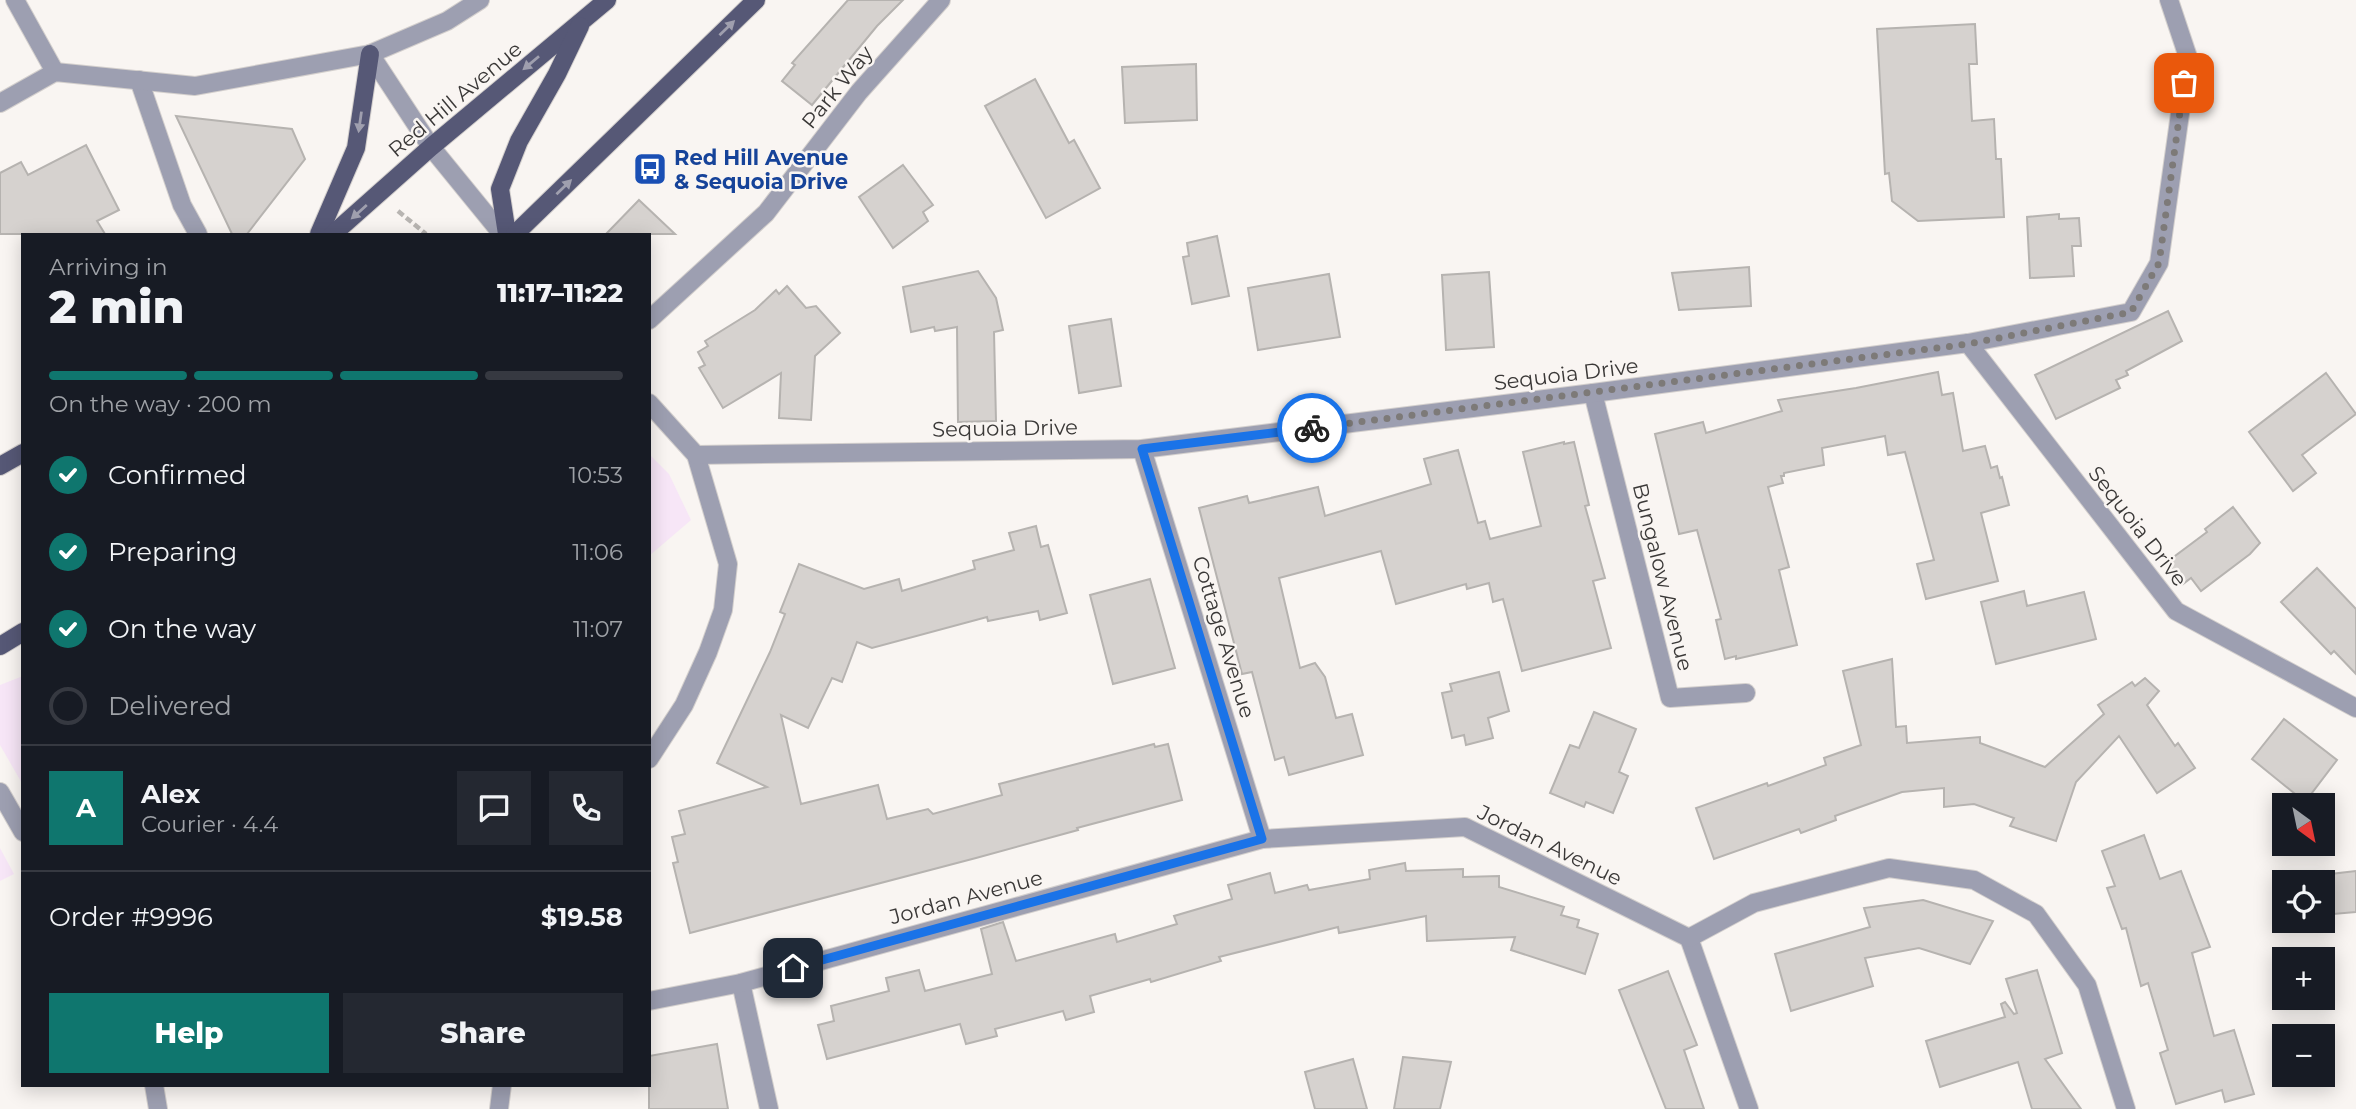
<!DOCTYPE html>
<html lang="en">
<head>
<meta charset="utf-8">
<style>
  body { margin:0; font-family:Montserrat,sans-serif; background:#242831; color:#f1f3f6; height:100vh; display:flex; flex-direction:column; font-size:26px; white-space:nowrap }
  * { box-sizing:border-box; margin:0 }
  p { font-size:23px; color:#9ea1a6 }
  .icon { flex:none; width:38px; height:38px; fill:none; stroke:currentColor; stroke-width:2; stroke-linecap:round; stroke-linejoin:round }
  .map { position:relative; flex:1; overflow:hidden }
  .panel { position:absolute; left:21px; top:233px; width:630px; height:854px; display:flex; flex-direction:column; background:#171b24; border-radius:0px; box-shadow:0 4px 18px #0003 }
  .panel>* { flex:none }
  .needle { width:46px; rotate:147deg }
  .controls { position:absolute; left:2272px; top:793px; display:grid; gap:14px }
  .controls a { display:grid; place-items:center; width:63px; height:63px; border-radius:0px; background:#171b24; box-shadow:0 4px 18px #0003; font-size:35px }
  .pin { position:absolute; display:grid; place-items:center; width:60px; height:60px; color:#fff; margin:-30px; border-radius:14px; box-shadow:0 4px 10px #0006 }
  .courier { position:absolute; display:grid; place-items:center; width:70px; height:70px; margin:-35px; border:5px solid #1a73e8; border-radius:50%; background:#fff; color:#222; box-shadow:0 2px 9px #0007 }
  .head em { font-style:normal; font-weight:800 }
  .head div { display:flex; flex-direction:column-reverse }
  .head { display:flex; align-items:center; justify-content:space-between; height:119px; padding:0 28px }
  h1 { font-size:46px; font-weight:800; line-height:52px }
  .bar { display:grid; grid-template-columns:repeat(4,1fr); gap:10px 7px; align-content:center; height:84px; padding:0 28px }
  .bar i { height:9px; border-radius:5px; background:#363941 }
  .bar .current { background:#0f766e }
  .bar p { grid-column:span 4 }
  .line { display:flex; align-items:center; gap:18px; padding:0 28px; border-top:2px solid #363941 }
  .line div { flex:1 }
  .round { display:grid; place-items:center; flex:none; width:74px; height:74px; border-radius:0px; background:#242831 }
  ol { padding:0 28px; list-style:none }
  li { display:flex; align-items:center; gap:21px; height:77px }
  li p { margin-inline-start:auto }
  li .icon { padding:7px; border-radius:50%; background:#0f766e; color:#fff; stroke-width:4 }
  li:last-child { color:#9ea1a6 }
  li i { width:38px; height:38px; border:4px solid #363941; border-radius:50% }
  .cta { display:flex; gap:14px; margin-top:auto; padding:14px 28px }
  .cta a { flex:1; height:80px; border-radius:0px; background:#0f766e; color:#fff; font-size:28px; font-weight:800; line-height:80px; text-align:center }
  .cta a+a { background:#242831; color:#f1f3f6 }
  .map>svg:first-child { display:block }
  .commercial { fill:#f7e6f7 }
  .building { fill:#d6d2cf; stroke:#b6b3b0; stroke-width:2 }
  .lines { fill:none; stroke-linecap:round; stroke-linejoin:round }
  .minor-casing { stroke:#d3cfcd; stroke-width:20 }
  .major-casing { stroke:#d3cfcd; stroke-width:20 }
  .path { stroke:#b8b5b2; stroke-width:4.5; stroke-dasharray:7 3.5; stroke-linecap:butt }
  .minor { stroke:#9d9fb1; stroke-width:18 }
  .major { stroke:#565876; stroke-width:18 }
  .oneway { fill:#9f9fae }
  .done { stroke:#7d7a78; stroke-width:7; stroke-dasharray:0 12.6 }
  .route { stroke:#1a73e8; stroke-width:9 }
  .labels { text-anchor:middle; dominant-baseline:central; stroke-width:5; stroke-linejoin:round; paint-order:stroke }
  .street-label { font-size:21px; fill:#3a3837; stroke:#f9f5f2 }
  .transit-label { font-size:21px; font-weight:bold; fill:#164399; stroke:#f9f5f2; text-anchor:start }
</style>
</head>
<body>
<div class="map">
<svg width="2356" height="1109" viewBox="0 0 2356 1109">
  <rect width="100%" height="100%" fill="#f9f5f2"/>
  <g class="commercial">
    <path d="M649 454 669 474 691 520 649 556Z"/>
    <path d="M23 676V785L0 745V685Z"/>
    <path d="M0 848 14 874 0 881Z"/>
  </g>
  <g class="building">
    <path d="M848 0H903L877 26 812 105 782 81 795 65 792 63Z"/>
    <path d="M1975 24 1977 64H1969L1972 121 1994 119 1996 159H2001L2004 217 1918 221 1892 201 1889 173 1885 174 1877 29Z"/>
    <path d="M1196 64 1197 120 1125 123 1122 67Z"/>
    <path d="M1035 79 1069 143 1074 140 1100 188 1046 218 985 106Z"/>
    <path d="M176 116 292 129 305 159 247 234H232Z"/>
    <path d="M86 145 119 210 97 221 105 234H0V173L21 162 28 175Z"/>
    <path d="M903 165 933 205 923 212 928 221 893 248 859 197Z"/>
    <path d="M639 200 675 234H606Z"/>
    <path d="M2059 214V219L2079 218 2081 246H2072L2074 276 2030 278 2027 217Z"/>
    <path d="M1217 236 1229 296 1192 304 1183 257 1189 256 1187 243Z"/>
    <path d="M1749 267 1751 306 1679 310 1672 273Z"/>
    <path d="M978 271 996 298 1003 330 994 332 996 421 958 422 957 327 935 331 934 327 911 332 903 287Z"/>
    <path d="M1489 272 1494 347 1446 350 1442 275Z"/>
    <path d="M1329 274 1340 337 1258 350 1248 288Z"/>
    <path d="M787 286 806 308 816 306 840 333 815 356 811 420 779 418 781 373 723 408 699 368 705 365 698 352 708 346 705 341 755 310 776 290 779 294Z"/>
    <path d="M2168 311 2182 341 2126 371 2128 375 2116 380 2120 388 2056 419 2035 375Z"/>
    <path d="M1111 319 1121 386 1079 393 1069 326Z"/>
    <path d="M1938 372 1942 395 1953 393 1963 451 1985 446 1991 468 1997 466 2000 478 2002 477 2009 505 1981 513 1998 581 1926 599 1917 564 1934 560 1905 452 1888 455 1885 436 1822 448 1824 465 1784 473V476H1781L1783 483 1768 487 1789 567 1779 570 1797 645 1736 659V656L1725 659 1716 620 1721 619 1697 530 1679 534 1655 434 1703 422 1706 433 1782 411 1778 400 1856 388Z"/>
    <path d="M2326 373 2356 414 2302 455 2316 473 2293 491 2249 432Z"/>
    <path d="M1564 442V444L1574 442 1589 505 1585 506 1605 578 1593 581 1611 648 1522 671 1503 599 1493 602 1489 583 1467 589 1466 584 1396 604 1381 551 1279 578 1300 668 1315 663 1325 677 1336 718 1352 714 1363 755 1289 775 1284 757 1275 760 1252 672 1242 674 1199 508 1247 496 1249 503 1318 487 1325 516 1431 484 1424 459 1458 450 1478 523 1485 521 1490 539 1541 526 1523 452Z"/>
    <path d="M2233 507 2260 543 2250 554 2201 591 2191 578 2183 584 2167 562 2207 532 2205 529Z"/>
    <path d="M1036 526 1041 547 1048 545 1067 613 1040 620 1038 611 988 621 987 617 872 648 857 642 842 682 832 678 808 728 781 715 801 804 878 785 887 819 928 809 933 814 1002 795 999 784 1154 744 1155 747 1168 744 1182 800 1077 828 1078 830 976 858 690 933 673 863 678 862 672 837 685 834 679 811 767 787 717 763 770 652 785 614 780 612 799 564 864 589 899 579 902 591 975 569 973 561 1014 550 1009 533Z"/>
    <path d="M2317 568 2356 609V674L2334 651 2331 654 2281 602Z"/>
    <path d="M1150 579 1175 668 1113 684 1090 595Z"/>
    <path d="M2024 591 2027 606 2084 592 2096 639 1996 664 1981 602Z"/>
    <path d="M1892 659 1896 727 1906 726 1907 743 1980 737V743L2045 767 2104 714 2098 705 2132 682 2135 686 2145 678 2159 691 2147 705 2175 746 2178 743 2195 768 2157 793 2119 736 2076 782 2056 841 2010 826 2014 818 1974 804 1944 807V788L1902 792 1835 816 1836 820 1801 833 1799 829 1714 859 1696 808 1767 783 1768 786 1826 765 1824 758 1861 745 1843 671Z"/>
    <path d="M1499 672 1509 711 1488 718 1493 738 1466 745 1464 735 1452 738 1442 693 1452 691 1450 684Z"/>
    <path d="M1594 712 1636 729 1619 772 1628 776 1613 813 1586 802 1584 807 1550 793 1570 745 1579 748Z"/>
    <path d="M2284 719 2337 760 2305 802 2252 759Z"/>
    <path d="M2144 835 2160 879 2181 871 2210 947 2192 953 2214 1036 2234 1030 2254 1094 2225 1102 2222 1090 2176 1104 2160 1053 2168 1050 2148 983 2141 986 2126 928 2122 929 2107 888 2115 886 2102 851Z"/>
    <path d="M1405 863 1406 871 1463 869V877L1499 876V887L1564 907 1561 915 1579 920 1577 927 1598 934 1585 974 1511 950 1515 937 1427 941 1426 916 1339 933 1338 927 1219 957 1221 961 1151 982 1150 979 1090 996 1094 1012 1066 1020 1063 1011 995 1029 997 1036 966 1044 960 1024 827 1059 818 1025 834 1021 831 1006 889 991 886 978 919 970 925 991 992 974 981 929 1003 922 1016 961 1115 934 1117 942 1177 924 1174 916 1232 899 1228 885 1270 873 1275 893 1307 885 1309 890 1370 879 1369 870Z"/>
    <path d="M2356 871V912L2322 915V875Z"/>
    <path d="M1923 900 1993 921 1970 964 1919 948 1865 958 1873 986 1791 1011 1775 954 1870 927 1864 908Z"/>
    <path d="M2037 970 2062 1053 2045 1059 2081 1109H2032L2018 1062 1940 1087 1926 1041 2005 1017 2001 1004 2005 1002 2014 1014 2017 1013 2006 979Z"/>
    <path d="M1668 971 1697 1045 1684 1050 1704 1109H1666L1619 990Z"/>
    <path d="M717 1044 728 1109H649V1056Z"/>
    <path d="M1403 1057 1451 1062 1440 1109H1394Z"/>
    <path d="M1353 1059 1367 1109H1315L1305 1072Z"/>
  </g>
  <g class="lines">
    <defs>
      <g id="minor">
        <path d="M15 0 55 72"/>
        <path d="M370 54 431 147 502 234"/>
        <path d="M139 80 182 205 198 234"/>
        <path d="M0 103 55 72 195 86 370 54 447 21 480 0"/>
        <path d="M649 320 766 213 859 92 941 0"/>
        <path d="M1968 343 2131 312 2159 263 2188 57 2169 0"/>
        <path d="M1593 393 1670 698 1746 693"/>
        <path d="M649 403 696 455 728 564 723 610 708 652 684 705 649 759"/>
        <path d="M1142 449 1262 839"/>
        <path d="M696 455 1142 449 1593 393 1968 343 2176 611 2356 708"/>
        <path d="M0 792 23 832"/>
        <path d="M1689 938 1749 1109"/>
        <path d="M741 983 769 1109"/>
        <path d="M649 1001 741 983 1262 839 1465 827 1689 938 1754 903 1889 868 1974 880 2036 914 2087 985 2126 1109"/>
        <path d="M154 1085 158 1109"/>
        <path d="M499 1109 502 1085"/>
      </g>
      <g id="major">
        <path d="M319 234 356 148 370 54"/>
        <path d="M333 234 431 147 607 0"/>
        <path d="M507 234 500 189 519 141 557 74 580 26"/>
        <path d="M515 234 756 0"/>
        <path d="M0 466 23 453"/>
        <path d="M0 646 23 632"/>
      </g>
    </defs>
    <use href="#minor" class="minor-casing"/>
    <use href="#major" class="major-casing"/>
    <path class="path" d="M398 211 426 234"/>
    <use href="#minor" class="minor"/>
    <use href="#major" class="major"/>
  </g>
  <defs><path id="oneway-solid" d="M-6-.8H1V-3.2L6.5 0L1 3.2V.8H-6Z" transform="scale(1.75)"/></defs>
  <g class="oneway">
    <use href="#oneway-solid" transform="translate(727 28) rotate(-44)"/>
    <use href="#oneway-solid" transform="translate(531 63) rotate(140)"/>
    <use href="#oneway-solid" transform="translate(360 122) rotate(98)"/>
    <use href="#oneway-solid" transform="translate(564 187) rotate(-44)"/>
    <use href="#oneway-solid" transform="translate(359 212) rotate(138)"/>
  </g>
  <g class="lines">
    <path class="done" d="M1312 428 1968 344 2131 312 2159 263 2184 83"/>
    <path class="route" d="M793 968 1262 839 1142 449 1312 428"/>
  </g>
  <defs>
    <symbol id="bus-square" viewBox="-11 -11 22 22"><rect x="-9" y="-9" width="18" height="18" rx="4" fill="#1a4fb4" stroke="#f9f5f2"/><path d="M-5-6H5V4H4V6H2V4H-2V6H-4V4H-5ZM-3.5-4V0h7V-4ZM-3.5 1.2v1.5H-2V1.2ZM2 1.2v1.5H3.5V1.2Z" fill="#fff"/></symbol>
  </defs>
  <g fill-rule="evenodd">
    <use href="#bus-square" x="631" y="150" width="38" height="38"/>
  </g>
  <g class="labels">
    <g class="street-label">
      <text transform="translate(837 87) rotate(-51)">Park Way</text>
      <text transform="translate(455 99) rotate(-40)">Red Hill Avenue</text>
      <text transform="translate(1566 374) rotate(-7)">Sequoia Drive</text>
      <text transform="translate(1005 428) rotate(-1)">Sequoia Drive</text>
      <text transform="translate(2138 526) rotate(52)">Sequoia Drive</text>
      <text transform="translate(1663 577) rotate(76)">Bungalow Avenue</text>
      <text transform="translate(1224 637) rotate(73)">Cottage Avenue</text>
      <text transform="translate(1550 845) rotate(26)">Jordan Avenue</text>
      <text transform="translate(966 897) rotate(-15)">Jordan Avenue</text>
    </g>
    <g class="transit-label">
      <text x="674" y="157">Red Hill Avenue<tspan x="674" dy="24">&amp; Sequoia Drive</tspan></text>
    </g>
  </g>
</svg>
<div class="controls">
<a><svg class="needle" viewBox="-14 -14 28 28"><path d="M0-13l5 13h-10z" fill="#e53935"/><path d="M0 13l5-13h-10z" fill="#9ea1a6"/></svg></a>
<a><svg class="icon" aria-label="locate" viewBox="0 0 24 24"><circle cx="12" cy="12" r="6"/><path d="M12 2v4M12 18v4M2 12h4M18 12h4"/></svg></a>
<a>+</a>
<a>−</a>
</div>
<div class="pin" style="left:2184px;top:83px;background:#ea580c"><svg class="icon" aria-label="bag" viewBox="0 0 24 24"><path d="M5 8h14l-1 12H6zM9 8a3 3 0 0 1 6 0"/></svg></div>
<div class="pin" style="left:793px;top:968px;background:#1f2937"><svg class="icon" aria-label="home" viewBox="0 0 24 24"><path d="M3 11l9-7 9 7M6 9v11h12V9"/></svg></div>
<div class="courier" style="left:1312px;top:428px"><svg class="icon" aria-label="bike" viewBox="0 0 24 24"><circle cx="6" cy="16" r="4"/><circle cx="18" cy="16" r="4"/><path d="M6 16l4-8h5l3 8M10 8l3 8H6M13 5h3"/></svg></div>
<section class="panel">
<div class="head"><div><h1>2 min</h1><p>Arriving in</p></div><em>11:17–11:22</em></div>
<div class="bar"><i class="current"></i><i class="current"></i><i class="current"></i><i></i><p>On the way · 200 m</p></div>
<ol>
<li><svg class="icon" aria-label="check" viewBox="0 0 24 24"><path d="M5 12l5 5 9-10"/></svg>Confirmed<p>10:53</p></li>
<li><svg class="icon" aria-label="check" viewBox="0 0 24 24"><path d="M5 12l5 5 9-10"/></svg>Preparing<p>11:06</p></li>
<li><svg class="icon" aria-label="check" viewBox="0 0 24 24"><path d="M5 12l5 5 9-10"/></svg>On the way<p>11:07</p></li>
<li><i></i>Delivered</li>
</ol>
<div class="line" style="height:126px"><b class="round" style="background:#0f766e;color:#fff">A</b><div><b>Alex</b><p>Courier · 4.4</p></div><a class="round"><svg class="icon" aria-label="chat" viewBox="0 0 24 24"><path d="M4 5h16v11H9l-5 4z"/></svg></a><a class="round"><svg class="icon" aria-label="phone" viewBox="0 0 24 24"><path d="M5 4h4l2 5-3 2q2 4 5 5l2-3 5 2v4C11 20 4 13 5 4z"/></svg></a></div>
<div class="line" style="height:91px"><div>Order #9996</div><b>$19.58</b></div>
<div class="cta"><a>Help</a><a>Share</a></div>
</section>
</div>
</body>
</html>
